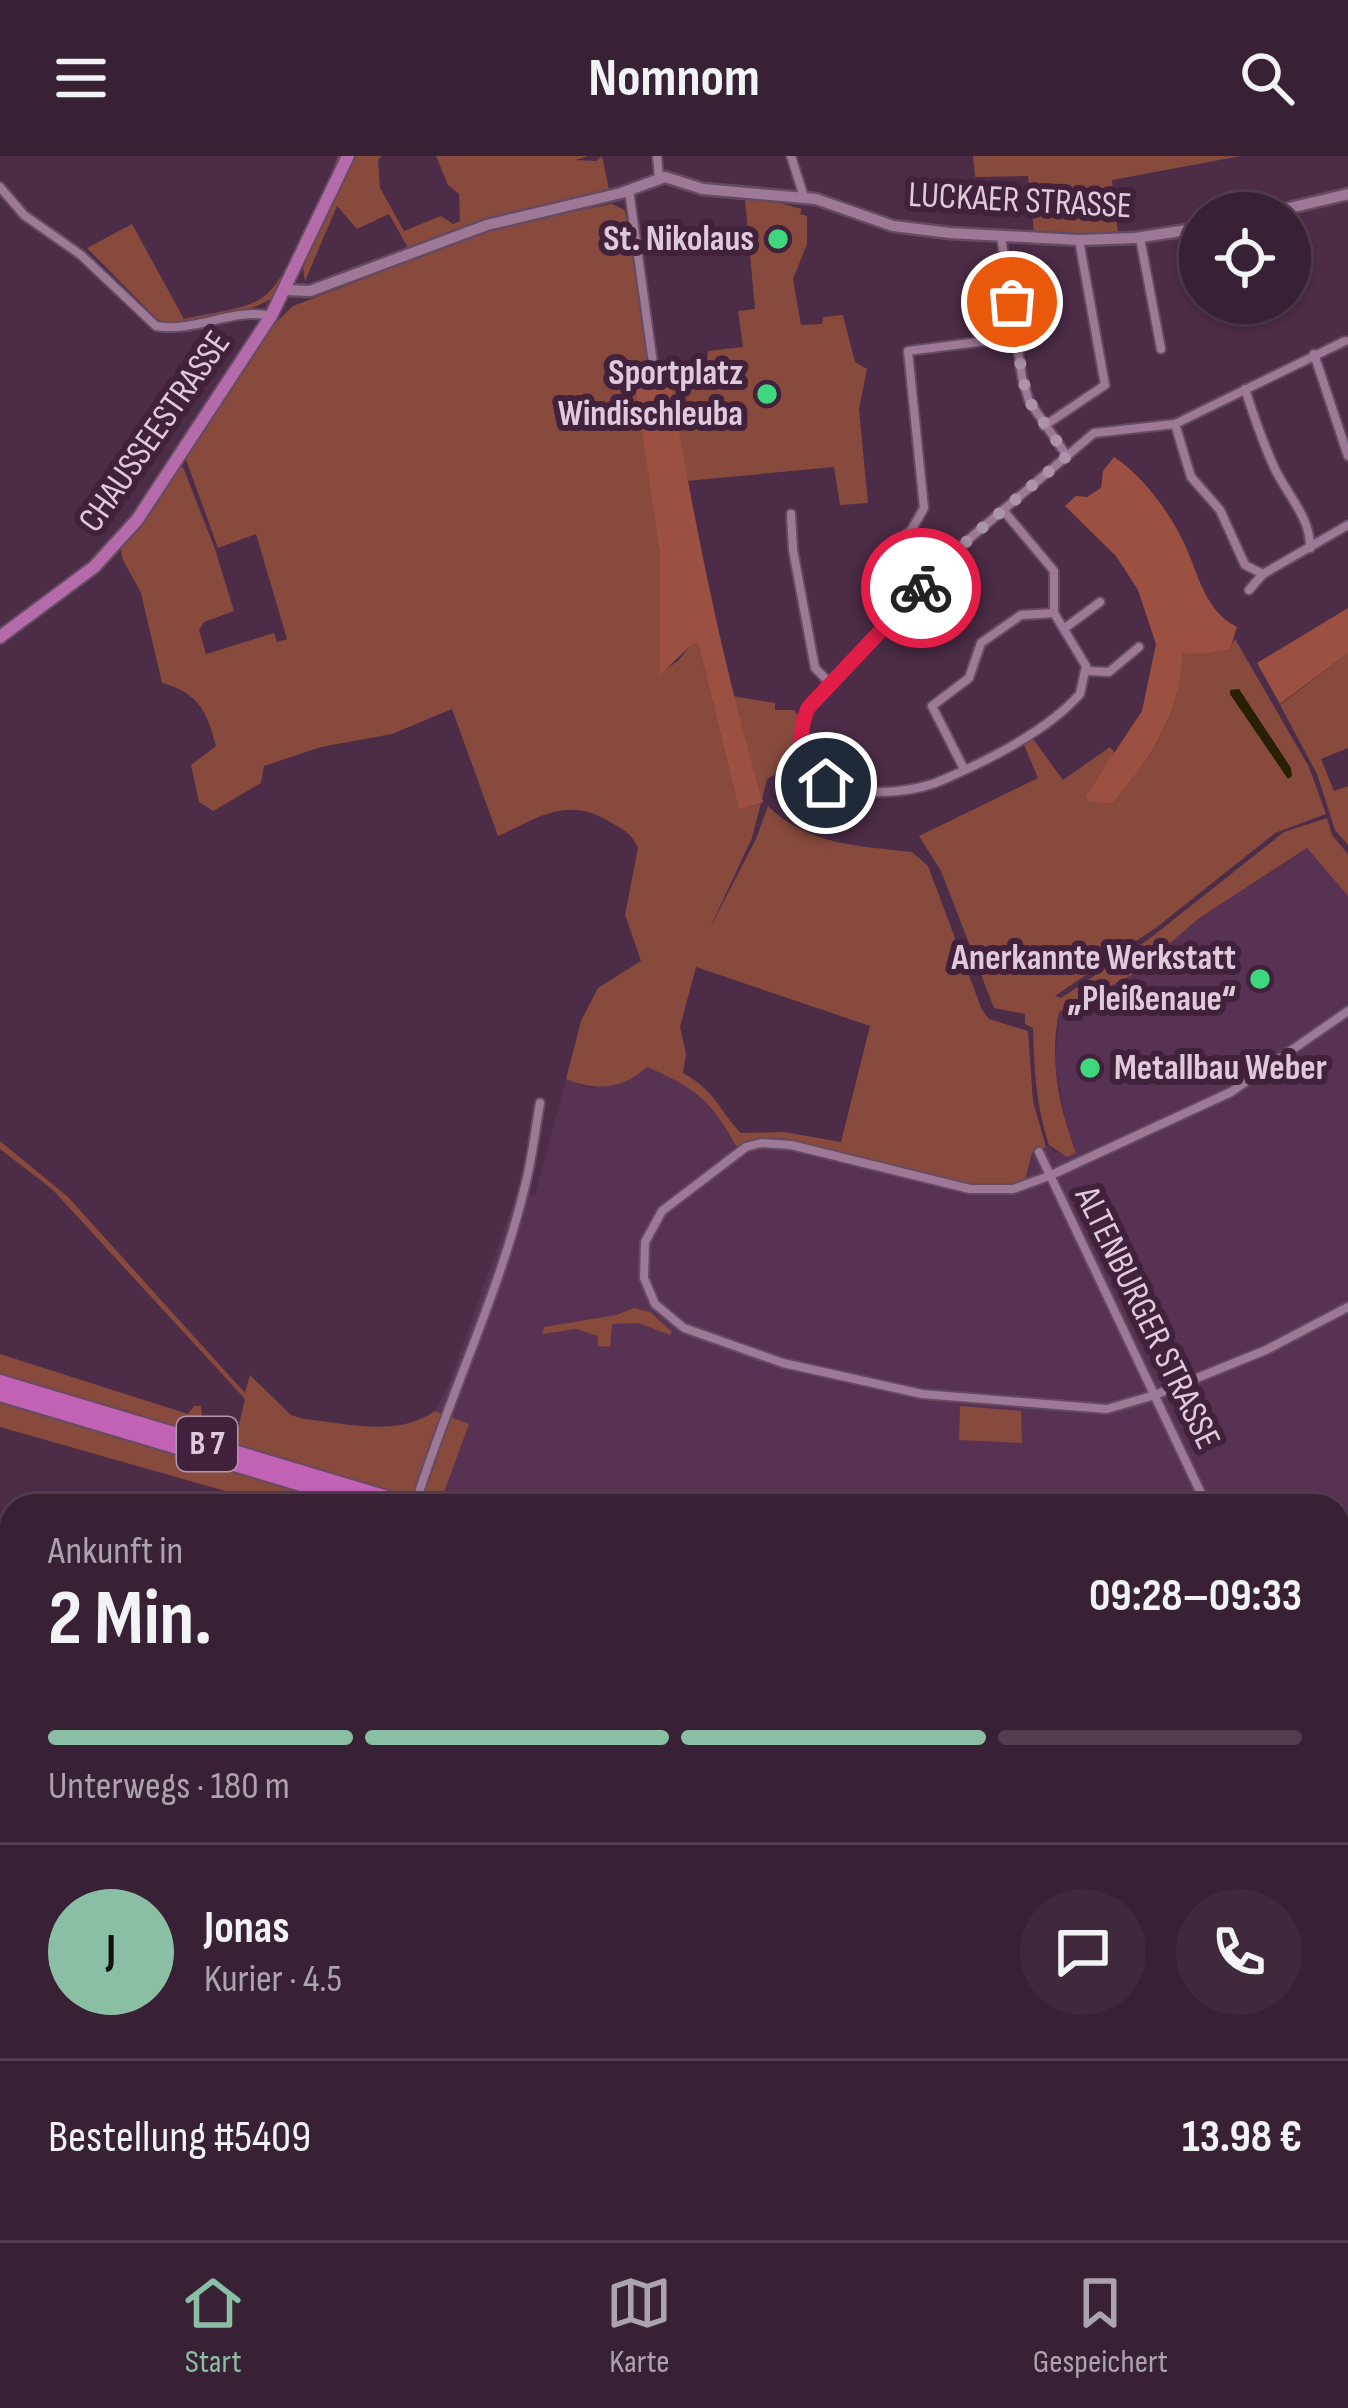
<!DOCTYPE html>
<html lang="de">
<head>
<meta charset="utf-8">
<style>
  body { margin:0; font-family:"Sofia Sans Condensed",sans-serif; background:#40293d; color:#f1f3f6; height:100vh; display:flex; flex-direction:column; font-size:45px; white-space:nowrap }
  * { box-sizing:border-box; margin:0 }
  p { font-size:39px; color:#aba3ad }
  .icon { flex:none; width:66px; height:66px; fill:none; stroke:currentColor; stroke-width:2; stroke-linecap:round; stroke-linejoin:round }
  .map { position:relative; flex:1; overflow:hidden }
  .drawer { position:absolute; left:0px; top:1338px; width:1350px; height:747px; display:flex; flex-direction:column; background:#392135; border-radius:36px 36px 0 0; box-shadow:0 3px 9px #0004,0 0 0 3px #533e50 }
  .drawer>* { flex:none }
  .tools { position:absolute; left:1179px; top:36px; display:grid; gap:24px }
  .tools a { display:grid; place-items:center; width:132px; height:132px; border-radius:50%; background:#392135; box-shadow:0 3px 9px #0004,0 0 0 3px #533e50; font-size:60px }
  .pin { position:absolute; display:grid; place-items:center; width:102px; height:102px; color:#fff; margin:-51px; border:6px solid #fff; border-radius:50%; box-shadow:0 3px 12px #0007 }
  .courier { position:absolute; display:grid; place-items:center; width:120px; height:120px; margin:-60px; border:9px solid #e11d48; border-radius:50%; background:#fff; color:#222; box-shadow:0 3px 15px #0007 }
  .head em { font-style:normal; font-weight:700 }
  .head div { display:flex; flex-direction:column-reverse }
  .head { display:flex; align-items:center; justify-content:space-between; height:204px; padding:0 48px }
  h1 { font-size:78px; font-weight:700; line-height:90px }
  .bar { display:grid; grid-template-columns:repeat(4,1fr); gap:18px 12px; align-content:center; height:144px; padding:0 48px }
  .bar i { height:15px; border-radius:9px; background:#533e50 }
  .bar .current { background:#8abfa5 }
  .bar p { grid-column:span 4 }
  .line { display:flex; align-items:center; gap:30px; padding:0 48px; border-top:3px solid #533e50 }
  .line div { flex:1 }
  .round { display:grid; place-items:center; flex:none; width:126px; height:126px; border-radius:63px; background:#40293d }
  header { display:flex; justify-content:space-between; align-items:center; height:156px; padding:0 48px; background:#392135; font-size:54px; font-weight:700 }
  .dock { display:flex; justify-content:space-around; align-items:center; height:168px; border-top:3px solid #533e50; background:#392135; font-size:33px; color:#aba3ad }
  .dock a { display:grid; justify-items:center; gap:6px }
  .dock .current { color:#8abfa5 }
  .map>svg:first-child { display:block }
  .built { fill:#583252 }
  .green { fill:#874a3d; fill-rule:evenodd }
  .forest { fill:#9b5041 }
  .water { fill:#271f06 }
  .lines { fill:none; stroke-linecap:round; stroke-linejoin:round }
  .stream { stroke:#271f06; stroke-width:3 }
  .street-casing { stroke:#654a61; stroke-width:12 }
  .secondary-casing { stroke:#654a61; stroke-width:15 }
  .primary-casing { stroke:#654a61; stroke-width:16 }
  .highway-casing { stroke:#654a61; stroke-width:18 }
  .street { stroke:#9e7997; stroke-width:8 }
  .secondary { stroke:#9e7997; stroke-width:10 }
  .primary { stroke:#b46ba9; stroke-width:12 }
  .highway { stroke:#c262b5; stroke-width:14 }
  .done { stroke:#ac93a7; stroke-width:12; stroke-dasharray:0 21.6 }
  .route { stroke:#e11d48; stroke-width:15 }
  .poi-dot { fill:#3fd77d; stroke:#41213c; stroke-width:4.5 }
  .labels { text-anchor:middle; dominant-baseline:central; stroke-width:12; stroke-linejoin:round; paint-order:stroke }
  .shield { fill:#41213c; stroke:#b097ab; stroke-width:3 }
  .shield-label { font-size:33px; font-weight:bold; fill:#dfcadb }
  .street-label { font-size:36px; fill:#dfcadb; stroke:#41213c }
  .poi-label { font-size:36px; font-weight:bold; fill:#dfcadb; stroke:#41213c; text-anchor:end }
</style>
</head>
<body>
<header><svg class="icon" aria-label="menu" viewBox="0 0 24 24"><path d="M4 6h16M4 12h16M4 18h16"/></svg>Nomnom<svg class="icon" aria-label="search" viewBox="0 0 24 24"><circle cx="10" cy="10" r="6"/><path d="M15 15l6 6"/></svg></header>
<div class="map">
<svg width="1348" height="2084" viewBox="0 0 1348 2084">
  <rect width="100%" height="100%" fill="#4c2c47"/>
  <path class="built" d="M1308 692 1348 740V1373L1338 1377V1350L440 1348 468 1268 435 1255 448 1230 519 1031 535 1040 566 923 592 933 646 911 682 926 709 946 736 990 781 982 874 1005 1024 1020 1033 997 1049 989 1054 996 1076 997 1066 968 1055 908 1059 856 1134 818 1198 763Z"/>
  <g class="green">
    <path d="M338 0H341L334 19 273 142C241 160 195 170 159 165L87 92 132 68 184 163C207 157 250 154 267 138 291 116 326 32 338 0Z"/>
    <path d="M352 0H382L378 4 380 32 404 75 441 60 453 68 460 65 459 38 448 29 436 0H588L576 4 596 5 602 0 609 33 490 61 408 92 389 58 357 73 337 50 305 125 303 112Z"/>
    <path d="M973 0H1241L1112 24 1118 78 1034 76 1028 20 975 21Z"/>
    <path d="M765 43 802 53 800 58 807 60V88L793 123 801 169 822 168 823 161 843 159 855 206 867 213 859 253 868 347 840 349 834 311 687 325 670 222 706 216 708 195 743 191 738 155 755 153 745 44Z"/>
    <path d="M612 48 625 54 652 227 637 232 660 399V517L678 505 692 487H698L739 654 763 646 732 540 775 547V554H794L798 560 795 578 801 603 767 623 752 682 709 774 756 683 768 650C807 689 860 690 912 696L928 710 982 854 989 863 1028 875 1033 945 1046 991 1032 997 1025 1024 1000 1030H979L782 982 736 990C711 944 694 931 647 911 622 934 596 935 566 923L581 865 598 832 641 805 625 759 638 692C631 677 624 674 610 666 567 640 540 661 498 680L452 553 392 578 321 591 264 610 261 627 213 655 199 646 191 609 216 590C207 556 199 537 162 527L141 437 122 402 121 392 145 363 175 313 183 311 215 393 234 455 204 466 199 474 206 498 274 477 277 486 287 483 256 378 218 392 185 301 268 174 293 150 480 78 505 69ZM696 811 870 870 841 986 784 976 741 977C718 954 717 936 683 917L686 898 680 871Z"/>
    <path d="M1235 483 1309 611 1326 658 1275 677 1157 771 1055 840 1061 842 1149 783 1284 676 1327 662 1332 679 1348 698V740L1307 692 1198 763 1134 818 1059 856C1049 905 1059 951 1076 997L1067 1001 1049 989C1036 949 1034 913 1033 872L1025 868V858L994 852 941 715 919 680 1038 622 1024 589 1033 583 1063 624 1110 591 1115 597 1085 641 1089 646 1112 648C1150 604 1183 556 1181 496L1209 498 1229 493Z"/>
    <path d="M1348 497V592L1321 603 1334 635 1348 630V689L1335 674 1317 618 1280 549Z"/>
    <path d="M0 985 68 1041 245 1237 250 1219 291 1259 304 1263C349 1267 395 1282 435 1255L469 1268 440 1347 447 1350H278L0 1271V1242L234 1290 0 1218V1198L188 1258 194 1250H201L202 1260 238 1273 245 1243 52 1033 0 993Z"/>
    <path d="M634 1152 650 1156 672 1176 670 1179 638 1167 612 1168 610 1191 598 1190V1180L576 1173 542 1178 544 1171 616 1159Z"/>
    <path d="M960 1250 1021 1255 1022 1287 959 1284Z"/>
    <path d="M1348 1373V1609L1338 1604V1377Z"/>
    <path d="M1348 1921V2084H1033L1025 2073H1338V1925Z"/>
  </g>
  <g class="forest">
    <path d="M670 222C694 366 722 507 763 646L739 654 698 487 692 488 660 519V399L636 233Z"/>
    <path d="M1114 301C1141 319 1165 350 1180 379 1198 412 1202 454 1237 471L1230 493 1209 498 1182 497C1182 556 1150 604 1112 648L1089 646 1085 641 1142 555 1156 488 1138 434 1116 400 1065 350 1076 340 1087 341 1101 332 1103 315Z"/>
    <path d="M1348 452V497L1280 548 1257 507Z"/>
    <path d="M1338 1604 1348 1609V1921L1338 1925Z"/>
    <path d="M413 2073H542L555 2084H410Z"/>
    <path d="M956 2073H1025L1033 2084H954L958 2078Z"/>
  </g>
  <path class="water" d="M1239 533 1291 612 1292 620 1288 623 1230 538V534Z"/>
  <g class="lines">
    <g class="stream">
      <path d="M1047 2073 1064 2084"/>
      <path d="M1162 2073 1164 2084"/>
      <path d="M982 2084 997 2073"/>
      <path d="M1084 2084 1096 2073"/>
    </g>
    <defs>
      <g id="street">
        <path d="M657 0 659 22"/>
        <path d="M791 0 804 41"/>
        <path d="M0 31 24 59 81 99 156 170C194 177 234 151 271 160"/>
        <path d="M629 34 655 222"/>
        <path d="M1001 80 1022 221 1029 245 1067 300"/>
        <path d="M1140 82 1161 193"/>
        <path d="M1314 198 1348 300"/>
        <path d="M1245 233C1254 261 1263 288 1276 315 1289 341 1311 363 1310 392"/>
        <path d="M1175 268 1191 321 1220 354 1245 409 1263 418"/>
        <path d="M1044 270 1105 229 1079 84"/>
        <path d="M1003 354 1054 415V457L1086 510 1080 538C1047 575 991 603 945 623 891 648 768 643 808 552L969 383 1094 277 1175 268 1345 185"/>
        <path d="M791 358 793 394 815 512 830 527"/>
        <path d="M1249 434 1263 418 1348 369"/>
        <path d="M911 443C898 431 882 420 884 401L912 373 924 352 908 195 1017 181"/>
        <path d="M1065 472 1100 446"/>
        <path d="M1086 515 1109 516 1139 491"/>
        <path d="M964 613 932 550 969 522 981 487 1021 459 1054 457"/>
        <path d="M1348 855 1231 936 1049 1020 1013 1033H970L791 989 761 987 746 991 662 1055 645 1086 644 1122 655 1148 684 1172 783 1207 922 1238 1107 1253 1155 1239 1266 1194 1348 1151"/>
        <path d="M1039 996 1207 1350"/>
        <path d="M415 1349C448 1242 499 1139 525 1030 532 1003 535 975 540 947"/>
        <path d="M1338 1593 1348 1597"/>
      </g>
      <g id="secondary">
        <path d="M1269 57 1348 38"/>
        <path d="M286 134 310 135 487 69 621 37 665 21 703 33 816 43 893 70 950 77 1079 84 1135 82 1200 72"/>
      </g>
      <g id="primary">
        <path d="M0 481 94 411 137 364 271 160 348 0"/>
        <path d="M1338 1537 1348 1543"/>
      </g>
      <g id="highway">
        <path d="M0 1226 414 1350"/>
        <path d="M0 1238 375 1350"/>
        <path d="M1338 1406 1348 1402"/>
        <path d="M1338 1430 1348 1426"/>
        <path d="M1338 1455 1348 1450"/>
      </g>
    </defs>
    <use href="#street" class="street-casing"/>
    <use href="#secondary" class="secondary-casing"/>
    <use href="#primary" class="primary-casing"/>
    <use href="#highway" class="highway-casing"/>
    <use href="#street" class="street"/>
    <use href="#secondary" class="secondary"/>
    <use href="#primary" class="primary"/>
    <use href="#highway" class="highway"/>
  </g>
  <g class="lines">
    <path class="done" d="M921 432 969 383 1067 300 1029 245 1022 220 1012 146"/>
    <path class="route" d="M826 627C800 609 796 581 808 552L921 432"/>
  </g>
  <g class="poi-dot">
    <circle cx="778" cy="83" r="12"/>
    <circle cx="767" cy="238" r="12"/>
    <circle cx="1260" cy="823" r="12"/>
    <circle cx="1090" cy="912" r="12"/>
  </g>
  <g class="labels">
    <rect class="shield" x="177" y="1261" width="60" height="54" rx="9"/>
    <g class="shield-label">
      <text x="207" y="1288">B 7</text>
    </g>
    <g class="street-label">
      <text transform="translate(1020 45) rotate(3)">LUCKAER STRASSE</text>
      <text transform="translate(155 276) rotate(-55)">CHAUSSEESTRASSE</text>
      <text transform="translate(1147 1162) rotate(64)">ALTENBURGER STRASSE</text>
    </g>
    <g class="poi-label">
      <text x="754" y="83">St. Nikolaus</text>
      <text x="743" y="217">Sportplatz<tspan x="743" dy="41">Windischleuba</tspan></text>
      <text x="1236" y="802">Anerkannte Werkstatt<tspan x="1236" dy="41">„Pleißenaue“</tspan></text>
      <text x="1114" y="912" text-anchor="start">Metallbau Weber</text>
    </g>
  </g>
</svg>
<div class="tools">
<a><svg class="icon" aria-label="locate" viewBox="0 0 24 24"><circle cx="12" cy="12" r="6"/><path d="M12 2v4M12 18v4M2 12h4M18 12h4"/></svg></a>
</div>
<div class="pin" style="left:1012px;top:146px;background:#ea580c"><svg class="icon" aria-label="bag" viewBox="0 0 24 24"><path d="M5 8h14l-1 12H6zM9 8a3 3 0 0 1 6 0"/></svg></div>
<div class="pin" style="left:826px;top:627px;background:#1f2937"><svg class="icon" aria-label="home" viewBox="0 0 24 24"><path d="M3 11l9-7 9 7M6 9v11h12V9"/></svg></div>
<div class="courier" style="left:921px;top:432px"><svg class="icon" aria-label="bike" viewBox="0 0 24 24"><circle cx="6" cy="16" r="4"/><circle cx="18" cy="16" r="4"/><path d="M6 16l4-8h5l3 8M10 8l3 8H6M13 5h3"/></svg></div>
<section class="drawer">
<div class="head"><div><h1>2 Min.</h1><p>Ankunft in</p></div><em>09:28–09:33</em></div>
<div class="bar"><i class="current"></i><i class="current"></i><i class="current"></i><i></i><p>Unterwegs · 180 m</p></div>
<div class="line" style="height:216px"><b class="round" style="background:#8abfa5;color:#111">J</b><div><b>Jonas</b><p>Kurier · 4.5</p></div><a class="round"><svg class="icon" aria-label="chat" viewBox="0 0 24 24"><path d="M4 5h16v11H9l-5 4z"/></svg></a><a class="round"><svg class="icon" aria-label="phone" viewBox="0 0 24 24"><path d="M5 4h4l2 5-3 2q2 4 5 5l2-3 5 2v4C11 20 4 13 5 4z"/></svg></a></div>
<div class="line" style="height:156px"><div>Bestellung #5409</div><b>13.98 €</b></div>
</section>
</div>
<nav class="dock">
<a class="current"><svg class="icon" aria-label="home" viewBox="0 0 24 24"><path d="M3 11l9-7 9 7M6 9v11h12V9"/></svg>Start</a>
<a><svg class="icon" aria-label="map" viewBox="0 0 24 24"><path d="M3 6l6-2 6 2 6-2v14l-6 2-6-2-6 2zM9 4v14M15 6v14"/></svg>Karte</a>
<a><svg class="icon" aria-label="saved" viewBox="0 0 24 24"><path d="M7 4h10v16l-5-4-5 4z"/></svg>Gespeichert</a>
</nav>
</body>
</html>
